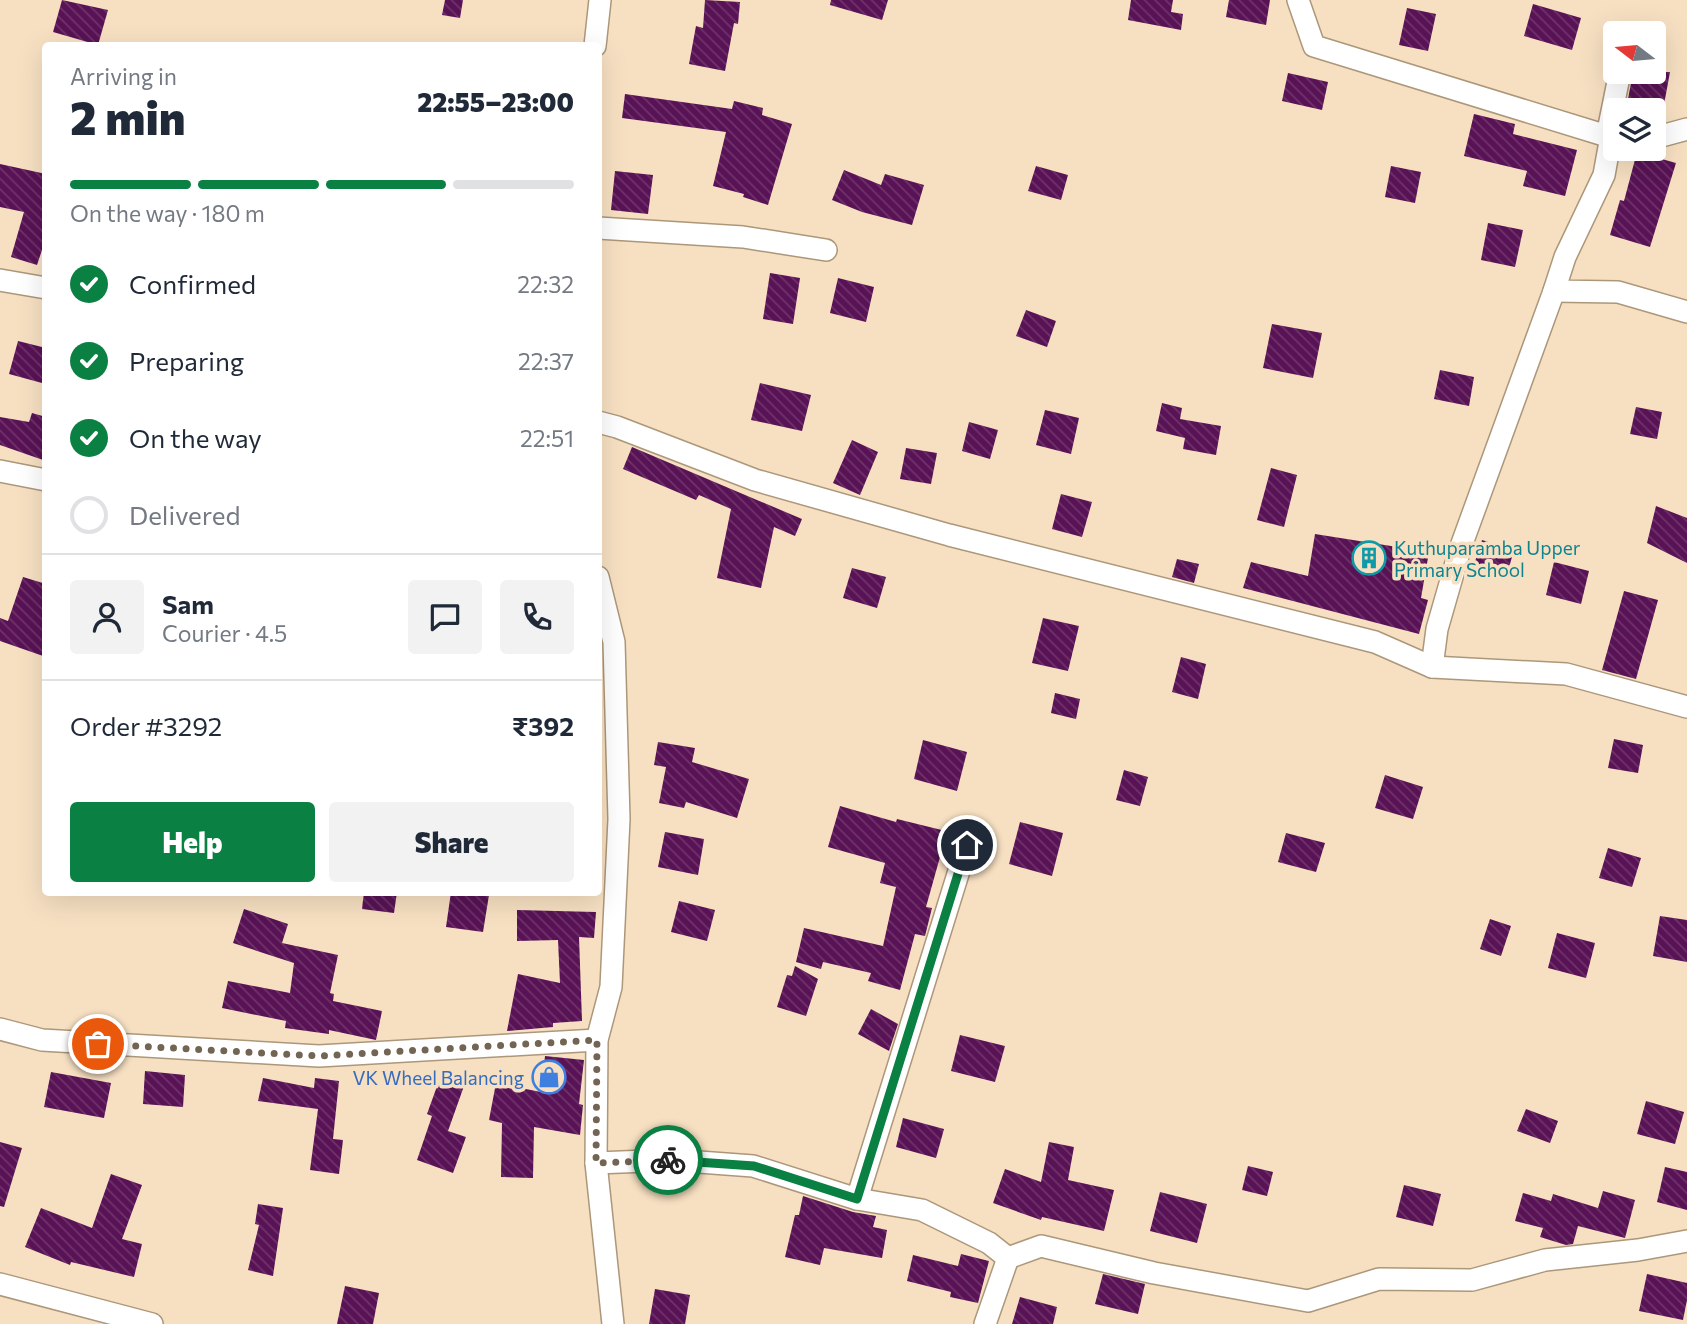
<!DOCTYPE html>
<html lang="en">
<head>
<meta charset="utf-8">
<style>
  body { margin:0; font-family:Commissioner,sans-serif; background:#f2f2f3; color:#1f2937; height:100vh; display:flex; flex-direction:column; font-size:26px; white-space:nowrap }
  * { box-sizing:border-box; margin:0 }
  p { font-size:23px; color:#747a83 }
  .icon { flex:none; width:38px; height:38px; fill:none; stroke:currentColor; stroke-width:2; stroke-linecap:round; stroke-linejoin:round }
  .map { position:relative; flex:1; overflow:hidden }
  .details { position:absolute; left:42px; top:42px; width:560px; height:854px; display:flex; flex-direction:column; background:#fff; border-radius:7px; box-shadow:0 7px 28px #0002 }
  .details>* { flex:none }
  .needle { width:46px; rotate:286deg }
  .buttons { position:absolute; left:1603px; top:21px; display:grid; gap:14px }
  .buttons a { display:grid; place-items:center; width:63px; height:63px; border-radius:7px; background:#fff; box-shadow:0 7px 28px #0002; font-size:35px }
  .pin { position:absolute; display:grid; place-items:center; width:60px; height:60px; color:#fff; margin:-30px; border:4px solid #fff; border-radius:50%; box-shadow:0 2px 7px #0007 }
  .courier { position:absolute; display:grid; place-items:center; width:70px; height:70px; margin:-35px; border:5px solid #0b8043; border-radius:50%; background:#fff; color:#222; box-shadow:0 2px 9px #0007 }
  .head em { font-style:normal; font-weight:800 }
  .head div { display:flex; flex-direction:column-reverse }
  .head { display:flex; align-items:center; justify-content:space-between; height:119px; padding:0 28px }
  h1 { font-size:46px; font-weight:800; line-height:52px }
  .bar { display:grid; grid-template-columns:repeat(4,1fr); gap:10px 7px; align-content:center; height:84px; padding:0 28px }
  .bar i { height:9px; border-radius:5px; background:#e0e1e3 }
  .bar .current { background:#0b8043 }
  .bar p { grid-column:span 4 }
  .line { display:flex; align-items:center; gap:18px; padding:0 28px; border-top:2px solid #e0e1e3 }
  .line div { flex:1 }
  .round { display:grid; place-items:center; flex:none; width:74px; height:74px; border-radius:7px; background:#f2f2f3 }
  ol { padding:0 28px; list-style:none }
  li { display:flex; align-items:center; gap:21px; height:77px }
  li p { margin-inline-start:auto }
  li .icon { padding:7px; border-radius:50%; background:#0b8043; color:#fff; stroke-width:4 }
  li:last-child { color:#747a83 }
  li i { width:38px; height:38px; border:4px solid #e0e1e3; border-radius:50% }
  .button { display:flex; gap:14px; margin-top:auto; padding:14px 28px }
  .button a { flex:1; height:80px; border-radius:7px; background:#0b8043; color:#fff; font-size:28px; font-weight:800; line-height:80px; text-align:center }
  .button a+a { background:#f2f2f3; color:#1f2937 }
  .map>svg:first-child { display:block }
  .building { fill:url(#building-back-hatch) }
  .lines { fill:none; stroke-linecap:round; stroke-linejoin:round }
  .minor-casing { stroke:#ac977a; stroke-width:24 }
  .minor { stroke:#fff; stroke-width:21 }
  .done { stroke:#726553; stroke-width:7; stroke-dasharray:0 12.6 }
  .route { stroke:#0b8043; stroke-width:9 }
  .labels { text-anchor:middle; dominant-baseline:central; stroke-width:7; stroke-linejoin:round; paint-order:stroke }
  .culture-label { font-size:19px; fill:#0d838f; stroke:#f7e0c2; text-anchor:start }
  .shop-label { font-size:19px; fill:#366cbe; stroke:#f7e0c2; text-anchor:end }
</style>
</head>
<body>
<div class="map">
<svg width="1687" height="1324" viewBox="0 0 1687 1324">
  <defs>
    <pattern id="building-back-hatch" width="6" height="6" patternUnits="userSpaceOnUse" patternTransform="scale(1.75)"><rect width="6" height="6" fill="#581255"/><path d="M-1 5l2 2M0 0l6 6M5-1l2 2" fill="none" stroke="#6d3469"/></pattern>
  </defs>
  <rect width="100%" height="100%" fill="#f7e0c2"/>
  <g class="building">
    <path d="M62 0 108 10 98 45 53 32Z"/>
    <path d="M445 0H463L460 18 442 15Z"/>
    <path d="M705 0 740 2 738 24 734 23 725 71 689 64 696 26 703 28Z"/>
    <path d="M831 0H888L882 20 830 5Z"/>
    <path d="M1131 0H1173L1171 12 1183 14 1181 30 1128 20Z"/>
    <path d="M1229 0H1270L1266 25 1226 17Z"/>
    <path d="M1533 4 1581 18 1572 50 1524 36Z"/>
    <path d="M1407 8 1436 14 1428 51 1399 45Z"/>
    <path d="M1633 72H1670L1663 110H1626Z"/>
    <path d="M1288 73 1328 82 1322 110 1282 101Z"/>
    <path d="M625 94 732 109 734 101 763 108 762 115 792 124 768 205 743 197 744 194 713 186 726 132 622 118Z"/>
    <path d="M1474 114 1515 124 1513 134 1577 150 1565 196 1523 186 1527 171 1464 156Z"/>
    <path d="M1637 152 1676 163 1650 247 1610 235 1620 200 1624 201Z"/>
    <path d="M0 164 46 174V238L37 265 11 257 24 212 0 207Z"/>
    <path d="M1036 166 1068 175 1061 200 1028 191Z"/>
    <path d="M1391 166 1421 172 1415 203 1385 197Z"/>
    <path d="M844 170 881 185 885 174 924 185 912 225 862 212 832 200Z"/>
    <path d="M615 171 653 175 648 214 611 210Z"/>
    <path d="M1488 223 1523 230 1515 267 1481 260Z"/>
    <path d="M770 273 800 278 793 324 763 319Z"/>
    <path d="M838 278 874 287 866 322 830 313Z"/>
    <path d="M1026 310 1056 321 1047 347 1016 336Z"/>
    <path d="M1272 324 1322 333 1313 378 1263 368Z"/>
    <path d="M18 341 46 348V371L42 383 9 374Z"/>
    <path d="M1440 370 1474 377 1469 406 1434 399Z"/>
    <path d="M760 383 811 395 802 431 751 420Z"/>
    <path d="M1162 403 1182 408 1180 419 1221 426 1216 455 1183 449 1185 438 1156 431Z"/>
    <path d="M1636 407 1662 412 1657 439 1630 434Z"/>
    <path d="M1045 410 1079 418 1071 454 1036 445Z"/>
    <path d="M32 413 46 417V461L0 445V417L29 422Z"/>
    <path d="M969 422 998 430 990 459 962 451Z"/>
    <path d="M852 440 878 452 860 495 833 483Z"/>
    <path d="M632 447 802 519 795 536 774 527 761 588 717 578 731 509 699 495 696 500 623 469Z"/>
    <path d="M906 448 937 453 931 484 900 479Z"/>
    <path d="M1271 468 1297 475 1284 527 1257 520Z"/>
    <path d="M1061 494 1092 502 1082 537 1052 529Z"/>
    <path d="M1656 506 1687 518V563L1647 543Z"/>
    <path d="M1315 534 1429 552 1421 598 1428 600 1419 634 1243 588 1251 562 1308 576Z"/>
    <path d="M1482 540 1514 550 1506 578 1473 568Z"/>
    <path d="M1177 559 1199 564 1194 583 1172 577Z"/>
    <path d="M1554 562 1589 571 1581 604 1546 595Z"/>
    <path d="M852 568 886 577 877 608 843 598Z"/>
    <path d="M23 577 46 584V657L0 641V618L8 621Z"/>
    <path d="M1624 591 1658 600 1636 679 1602 670Z"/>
    <path d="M1043 618 1079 626 1068 671 1032 663Z"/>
    <path d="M1181 657 1206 664 1198 699 1172 692Z"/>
    <path d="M1055 693 1080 699 1076 719 1051 713Z"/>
    <path d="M1614 739 1643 745 1638 773 1608 768Z"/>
    <path d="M923 740 967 752 957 791 914 779Z"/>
    <path d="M658 742 695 748 692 762 749 779 737 818 686 802 684 808 659 803 666 767 654 765Z"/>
    <path d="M1124 770 1148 777 1140 806 1116 800Z"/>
    <path d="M1385 775 1423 787 1413 819 1375 808Z"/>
    <path d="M840 806 896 822 897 819 958 834 949 860 940 857 926 907 932 908 925 936 915 934 900 990 868 981 871 973 823 962 821 969 796 962 804 928 883 946 896 887 880 883 885 863 828 847Z"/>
    <path d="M1020 822 1063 833 1052 876 1009 864Z"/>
    <path d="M665 832 704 839 698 875 658 867Z"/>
    <path d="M1286 833 1325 843 1316 872 1278 862Z"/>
    <path d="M1608 848 1641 858 1632 887 1599 878Z"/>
    <path d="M364 892H397L394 913 362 909Z"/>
    <path d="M451 892 489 895 483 932 446 927Z"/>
    <path d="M679 901 715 910 707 941 671 932Z"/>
    <path d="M244 909 288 924 282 943 338 955 330 993 334 994 333 1001 382 1011 376 1040 329 1030V1034L285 1028 286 1021 222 1008 228 981 290 993 294 963 233 943Z"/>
    <path d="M517 910 596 912 594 938 579 937 582 1021 553 1023V1027L507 1031 518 974 560 983 558 940 517 941Z"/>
    <path d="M1660 916 1687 920V962L1653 956Z"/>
    <path d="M1490 919 1511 926 1501 956 1480 949Z"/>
    <path d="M1557 933 1595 943 1586 978 1548 968Z"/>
    <path d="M795 966 818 979 806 1016 777 1007 787 975 792 976Z"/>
    <path d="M871 1009 898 1024 889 1051 858 1034Z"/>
    <path d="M960 1035 1005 1046 995 1082 951 1071Z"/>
    <path d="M545 1056 584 1060 579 1104 583 1105 580 1135 534 1127 533 1178 501 1177 502 1123 489 1120 496 1083 541 1092Z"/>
    <path d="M145 1071 185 1075 183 1107 143 1104Z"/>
    <path d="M51 1072 111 1083 104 1118 44 1107Z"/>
    <path d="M263 1078 314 1088 315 1078 339 1081 333 1139 343 1140 339 1174 310 1170 318 1109 258 1101Z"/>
    <path d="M440 1078 464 1086 448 1131 466 1137 453 1173 417 1160 432 1116 427 1114Z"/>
    <path d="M1646 1101 1684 1112 1675 1144 1637 1134Z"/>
    <path d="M1526 1109 1558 1121 1550 1143 1517 1131Z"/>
    <path d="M903 1118 944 1129 936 1158 896 1147Z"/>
    <path d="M0 1142 22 1148 4 1207 0 1206Z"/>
    <path d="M1049 1142 1074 1147 1068 1180 1114 1190 1104 1231 1042 1217 1041 1220 993 1203 1005 1169 1041 1182Z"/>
    <path d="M1248 1166 1273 1172 1267 1196 1242 1190Z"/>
    <path d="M1665 1167 1687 1172V1210L1657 1202Z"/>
    <path d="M111 1174 142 1185 122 1239 142 1244 134 1277 71 1262 70 1265 25 1247 41 1208 92 1228Z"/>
    <path d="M1404 1185 1441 1194 1433 1226 1396 1217Z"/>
    <path d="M1603 1191 1635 1200 1625 1238 1578 1226 1573 1244 1566 1245 1540 1237 1543 1228 1515 1221 1523 1193 1551 1201 1553 1194 1598 1208Z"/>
    <path d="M1160 1192 1207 1204 1197 1243 1150 1231Z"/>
    <path d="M803 1196 853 1212 876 1216 873 1227 887 1230 882 1258 824 1248 820 1265 785 1257 795 1215H799Z"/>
    <path d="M258 1204 283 1208 273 1276 248 1270 259 1225 255 1224Z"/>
    <path d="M961 1254 989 1261 978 1303 950 1297 951 1292 907 1281 913 1255 958 1266Z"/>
    <path d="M1103 1274 1145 1284 1138 1314 1095 1304Z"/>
    <path d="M1647 1274 1687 1283V1300L1683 1320 1639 1311Z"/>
    <path d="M345 1286 379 1293 373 1324H337Z"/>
    <path d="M655 1289 690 1295 685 1324H649Z"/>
    <path d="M1020 1297 1057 1307 1053 1324H1012Z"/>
  </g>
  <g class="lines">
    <defs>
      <g id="minor">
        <path d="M1298 0 1314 46 1607 136"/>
        <path d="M595 46 600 0"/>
        <path d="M1620 72 1607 136 1610 142 1604 175 1565 257 1554 291 1618 292 1687 312"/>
        <path d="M1654 138 1687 129"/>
        <path d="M598 228 743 237 826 250"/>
        <path d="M0 280 46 288"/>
        <path d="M598 422 617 427 755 480 949 535 1375 642 1432 667 1566 674 1687 707"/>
        <path d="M0 471 46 480"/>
        <path d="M598 577 614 642 619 819 611 987 597 1040 596 1163 613 1324"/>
        <path d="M1432 667 1437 629 1460 549 1554 291"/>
        <path d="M0 1029 42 1040 319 1056 597 1040"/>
        <path d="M596 1163 672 1160 753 1166 857 1199 922 1210 989 1243 1008 1258 1041 1246 1154 1273 1308 1301 1379 1279 1472 1280 1545 1260 1638 1250 1687 1241"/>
        <path d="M857 1199 967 845"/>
        <path d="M0 1284 152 1324"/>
        <path d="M985 1324 1008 1258"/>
      </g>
    </defs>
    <use href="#minor" class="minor-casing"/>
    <use href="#minor" class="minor"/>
  </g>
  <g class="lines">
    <path class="done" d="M98 1044 319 1056 597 1040 596 1163 668 1160"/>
    <path class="route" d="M668 1160 754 1166 857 1199 967 845"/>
  </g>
  <defs>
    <symbol id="building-ring" viewBox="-11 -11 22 22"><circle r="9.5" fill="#f7e0c2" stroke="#0f9aa8" stroke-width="1.5"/><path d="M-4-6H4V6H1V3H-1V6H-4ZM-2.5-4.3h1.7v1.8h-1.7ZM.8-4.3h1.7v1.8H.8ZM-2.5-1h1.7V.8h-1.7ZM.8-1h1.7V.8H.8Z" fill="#0f9aa8"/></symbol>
    <symbol id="shop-ring" viewBox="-11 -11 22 22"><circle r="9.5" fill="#f7e0c2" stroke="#3f7fe0" stroke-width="1.5"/><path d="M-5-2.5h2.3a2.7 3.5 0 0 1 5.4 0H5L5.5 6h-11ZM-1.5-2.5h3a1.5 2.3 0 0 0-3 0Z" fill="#3f7fe0"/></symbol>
  </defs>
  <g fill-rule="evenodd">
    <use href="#building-ring" x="1350" y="539" width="38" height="38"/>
    <use href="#shop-ring" x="530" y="1058" width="38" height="38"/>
  </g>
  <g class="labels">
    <g class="culture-label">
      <text x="1394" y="547">Kuthuparamba Upper<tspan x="1394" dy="22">Primary School</tspan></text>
    </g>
    <g class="shop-label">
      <text x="524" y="1077">VK Wheel Balancing</text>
    </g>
  </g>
</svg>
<div class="buttons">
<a><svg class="needle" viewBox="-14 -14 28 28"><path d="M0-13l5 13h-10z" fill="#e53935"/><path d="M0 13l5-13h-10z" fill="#747a83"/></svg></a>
<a><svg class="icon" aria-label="layers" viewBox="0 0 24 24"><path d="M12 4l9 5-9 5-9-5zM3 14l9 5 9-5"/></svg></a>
</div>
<div class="pin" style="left:98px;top:1044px;background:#ea580c"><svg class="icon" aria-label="bag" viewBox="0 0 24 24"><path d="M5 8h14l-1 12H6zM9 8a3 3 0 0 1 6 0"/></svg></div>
<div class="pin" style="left:967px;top:845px;background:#1f2937"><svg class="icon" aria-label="home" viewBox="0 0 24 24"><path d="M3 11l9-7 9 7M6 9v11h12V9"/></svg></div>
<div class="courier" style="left:668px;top:1160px"><svg class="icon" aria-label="bike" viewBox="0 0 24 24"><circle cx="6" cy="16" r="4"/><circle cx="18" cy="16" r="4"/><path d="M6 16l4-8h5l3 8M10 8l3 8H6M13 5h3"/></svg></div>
<section class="details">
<div class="head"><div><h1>2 min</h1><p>Arriving in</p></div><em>22:55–23:00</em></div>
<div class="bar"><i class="current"></i><i class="current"></i><i class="current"></i><i></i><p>On the way · 180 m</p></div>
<ol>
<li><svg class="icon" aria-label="check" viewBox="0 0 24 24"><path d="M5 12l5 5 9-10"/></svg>Confirmed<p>22:32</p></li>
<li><svg class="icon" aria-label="check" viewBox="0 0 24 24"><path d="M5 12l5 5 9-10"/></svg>Preparing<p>22:37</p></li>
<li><svg class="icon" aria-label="check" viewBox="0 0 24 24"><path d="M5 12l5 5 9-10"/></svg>On the way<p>22:51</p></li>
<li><i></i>Delivered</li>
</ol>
<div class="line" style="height:126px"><a class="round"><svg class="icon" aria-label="person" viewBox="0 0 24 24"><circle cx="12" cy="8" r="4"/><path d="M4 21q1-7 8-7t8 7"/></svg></a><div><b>Sam</b><p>Courier · 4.5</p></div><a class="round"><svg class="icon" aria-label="chat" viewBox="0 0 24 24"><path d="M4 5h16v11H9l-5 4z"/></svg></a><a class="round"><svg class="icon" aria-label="phone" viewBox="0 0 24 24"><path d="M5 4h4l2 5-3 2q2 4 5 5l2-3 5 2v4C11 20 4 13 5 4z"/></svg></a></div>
<div class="line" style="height:91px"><div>Order #3292</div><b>₹392</b></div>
<div class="button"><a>Help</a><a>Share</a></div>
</section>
</div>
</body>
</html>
